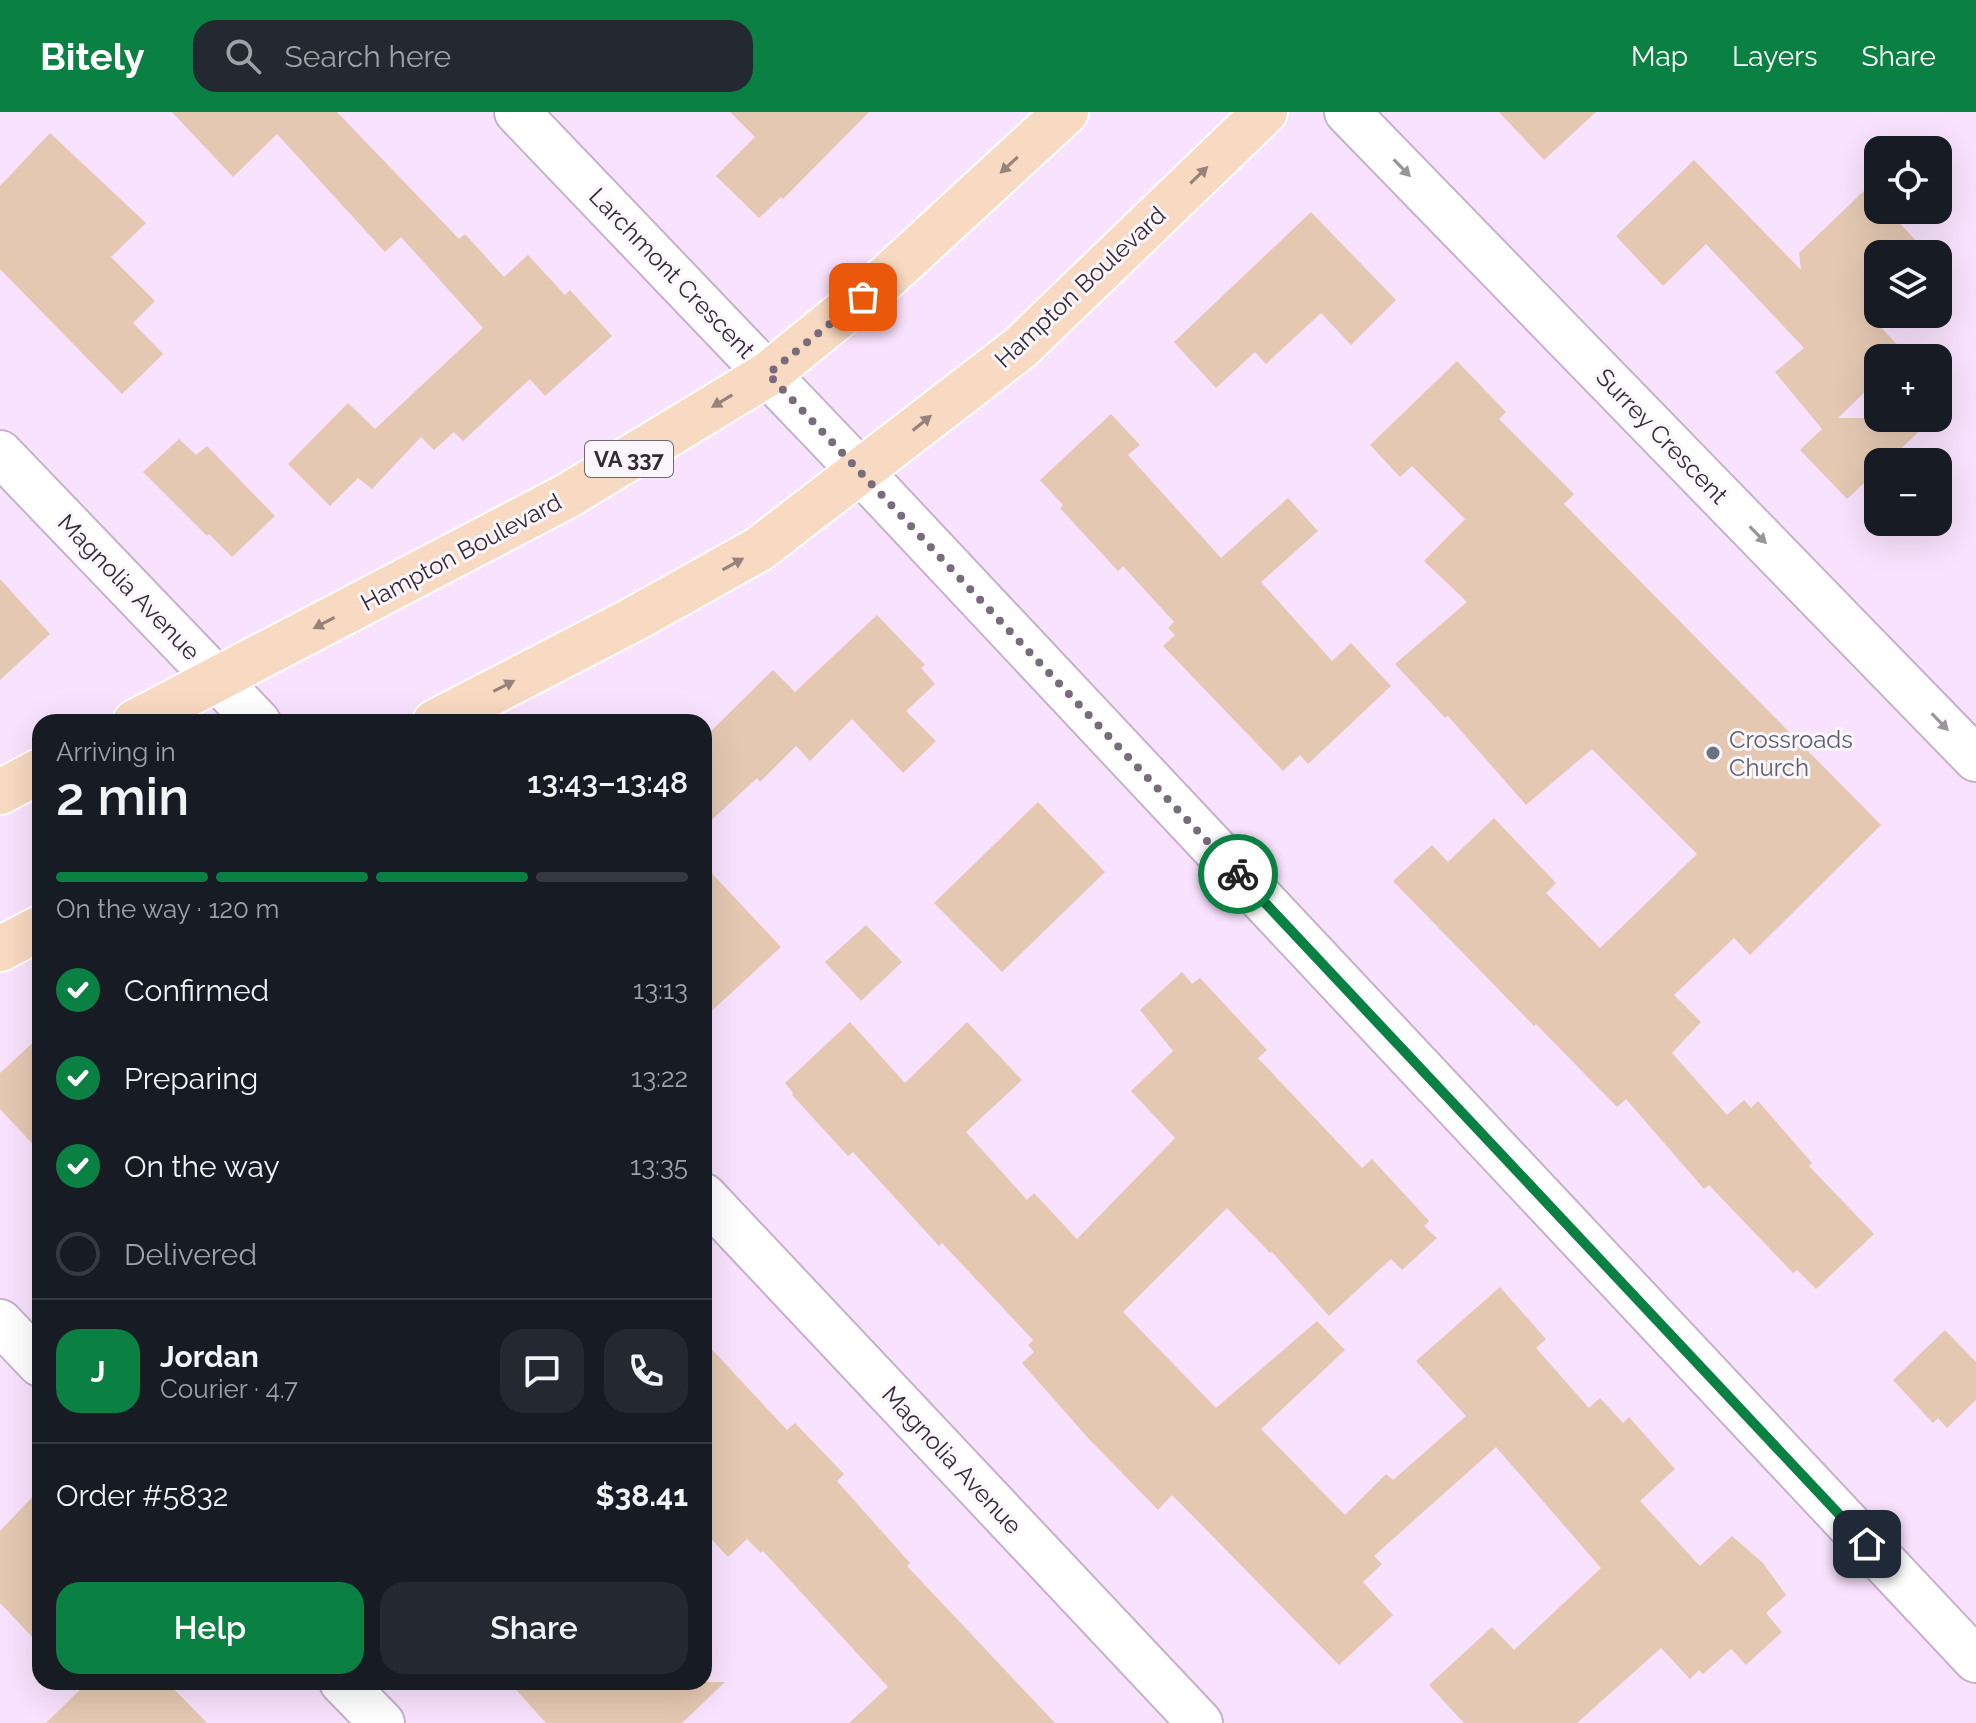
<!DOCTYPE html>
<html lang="en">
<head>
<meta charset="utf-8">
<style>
  body { margin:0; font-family:Raleway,sans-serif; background:#242831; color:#f1f3f6; height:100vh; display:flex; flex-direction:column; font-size:30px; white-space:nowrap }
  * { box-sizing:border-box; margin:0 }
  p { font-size:26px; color:#9ea1a6 }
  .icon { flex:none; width:44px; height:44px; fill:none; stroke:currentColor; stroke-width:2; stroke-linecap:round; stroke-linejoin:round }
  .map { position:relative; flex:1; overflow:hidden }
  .sheet { position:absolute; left:32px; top:602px; width:680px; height:976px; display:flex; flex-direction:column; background:#171b24; border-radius:24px; box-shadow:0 8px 32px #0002 }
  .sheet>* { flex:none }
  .buttons { position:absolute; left:1864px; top:24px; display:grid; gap:16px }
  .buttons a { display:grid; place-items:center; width:88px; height:88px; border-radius:16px; background:#171b24; box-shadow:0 8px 32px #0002; font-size:40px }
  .pin { position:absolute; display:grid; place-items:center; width:68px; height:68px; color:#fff; margin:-34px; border-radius:16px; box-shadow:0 4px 12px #0006 }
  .courier { position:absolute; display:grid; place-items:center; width:80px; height:80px; margin:-40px; border:6px solid #0b8043; border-radius:50%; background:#fff; color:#222; box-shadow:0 2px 10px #0007 }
  .summary em { font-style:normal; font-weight:600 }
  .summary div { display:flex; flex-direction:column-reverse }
  .summary { display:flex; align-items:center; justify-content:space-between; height:136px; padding:0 24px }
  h1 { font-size:52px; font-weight:600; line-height:60px }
  .bar { display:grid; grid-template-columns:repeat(4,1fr); gap:12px 8px; align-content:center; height:96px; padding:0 24px }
  .bar i { height:10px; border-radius:6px; background:#363941 }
  .bar .current { background:#0b8043 }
  .bar p { grid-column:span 4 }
  .line { display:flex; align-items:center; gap:20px; padding:0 24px; border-top:2px solid #363941 }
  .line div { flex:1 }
  .round { display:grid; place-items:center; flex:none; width:84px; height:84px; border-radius:24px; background:#242831 }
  ol { padding:0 24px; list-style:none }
  li { display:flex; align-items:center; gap:24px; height:88px }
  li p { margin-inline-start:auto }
  li .icon { padding:8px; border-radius:50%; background:#0b8043; color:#fff; stroke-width:4 }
  li:last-child { color:#9ea1a6 }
  li i { width:44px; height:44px; border:4px solid #363941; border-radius:50% }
  .cta { display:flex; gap:16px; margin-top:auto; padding:16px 24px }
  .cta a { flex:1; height:92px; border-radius:24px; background:#0b8043; color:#fff; font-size:32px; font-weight:600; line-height:92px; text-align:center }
  .cta a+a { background:#242831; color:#f1f3f6 }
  header { display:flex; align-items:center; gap:48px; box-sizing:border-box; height:112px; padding:0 40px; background:#0b8043; color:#fff }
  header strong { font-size:38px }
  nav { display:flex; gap:44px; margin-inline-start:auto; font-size:28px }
  .search { width:560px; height:72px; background:#242831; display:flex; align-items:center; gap:20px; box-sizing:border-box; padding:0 28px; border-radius:24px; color:#9ea1a6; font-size:30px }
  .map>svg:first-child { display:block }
  .building { fill:#e4c8b2 }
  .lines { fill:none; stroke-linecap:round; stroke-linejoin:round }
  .minor-casing { stroke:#c6b1cb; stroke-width:48 }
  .major-casing { stroke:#fff; stroke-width:48 }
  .minor { stroke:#fff; stroke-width:44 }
  .major { stroke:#f8d9c1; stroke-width:44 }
  .oneway { fill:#96827b }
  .oneway2 { fill:#99959a }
  .done { stroke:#786b7b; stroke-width:8; stroke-dasharray:0 14.4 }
  .route { stroke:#0b8043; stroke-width:10 }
  .worship-dot { fill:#6b7280; stroke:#fbf6fc; stroke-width:3 }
  .labels { text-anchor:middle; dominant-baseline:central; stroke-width:6; stroke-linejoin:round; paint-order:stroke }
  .shield { fill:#fbf6fc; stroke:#6f6871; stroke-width:2 }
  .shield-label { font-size:22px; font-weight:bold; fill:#332b35 }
  .street-label { font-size:24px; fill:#332b35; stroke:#fbf6fc }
  .worship-label { font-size:24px; fill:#5b616d; stroke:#fbf6fc; text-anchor:start }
</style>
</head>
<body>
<header>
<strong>Bitely</strong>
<div class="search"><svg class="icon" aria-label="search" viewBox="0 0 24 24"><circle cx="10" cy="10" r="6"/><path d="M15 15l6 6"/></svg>Search here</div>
<nav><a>Map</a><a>Layers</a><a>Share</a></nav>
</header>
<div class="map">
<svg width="1976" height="1611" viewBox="0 0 1976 1611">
  <rect width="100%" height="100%" fill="#f9e2fd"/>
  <g class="building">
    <path d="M172 0H337L459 127 465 122 504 165 528 143 565 183 570 178 612 224 545 284 530 267 463 329 454 320 434 338 421 325 372 377 358 366 330 394 288 352 348 291 375 317 483 216 401 125 385 140 277 22 233 65Z"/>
    <path d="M730 0H869L783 87 781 85 759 106 716 64 755 25Z"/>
    <path d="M1499 0H1596L1544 48Z"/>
    <path d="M50 21 146 111 111 145 155 189 133 211 163 242 122 282 0 157V74Z"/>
    <path d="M1694 48 1801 158 1799 141 1866 77 1878 89V98H1887L1929 142H1878V212L1905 241 1900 246H1878V267L1838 306H1933L1887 350H1878V358L1847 387 1800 338 1822 317 1775 260 1804 236 1706 132 1663 174 1616 124Z"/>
    <path d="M1311 100 1396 188 1351 233 1321 201 1266 252 1255 240 1216 276 1174 230Z"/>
    <path d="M1457 249 1506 300 1499 307 1574 382 1564 392 1881 713 1750 843 1734 826 1674 883 1701 910 1672 941 1727 1003 1744 988 1751 996 1758 989 1812 1051 1809 1054 1874 1122 1816 1177 1797 1158 1793 1161 1709 1073 1704 1077 1626 987 1617 995 1536 912 1534 914 1393 769 1432 733 1448 750 1494 706 1556 771 1546 781 1600 836 1697 742 1592 637 1526 693 1448 604 1445 606 1395 552 1467 490 1424 449 1465 407 1412 354 1400 365 1370 333Z"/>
    <path d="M1111 302 1140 333 1128 343 1221 446 1288 386 1318 419 1261 470 1332 549 1351 531 1391 574 1308 652 1300 643 1283 659 1163 534 1175 523 1168 516 1174 510 1123 454 1118 459 1060 396 1063 393 1040 368Z"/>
    <path d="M179 327 196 343 207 334 275 404 232 445 209 422 207 424 143 360Z"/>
    <path d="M0 467 50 522 0 568Z"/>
    <path d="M877 503 925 553 921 556 935 572 906 599 936 629 903 661 852 607 810 649 796 634 760 670 757 666 704 715V626L773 558 795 580Z"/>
    <path d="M1038 690 1105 760 1002 860 934 791Z"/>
    <path d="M704 753 781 835 704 906Z"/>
    <path d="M866 813 902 850 861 889 825 850Z"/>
    <path d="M1182 860 1192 872 1200 866 1267 938 1258 946 1362 1056 1372 1047 1429 1109 1424 1114 1437 1126 1402 1158 1391 1147 1329 1204 1272 1140 1270 1141 1227 1096 1123 1200 1216 1296 1317 1209 1345 1238 1261 1317 1345 1403 1386 1362 1393 1368 1466 1304 1416 1249 1500 1175 1546 1227 1536 1236 1589 1296 1600 1286 1623 1311 1629 1305 1675 1357 1640 1389 1700 1454 1732 1424 1763 1451 1786 1483 1766 1501 1782 1520 1746 1553 1731 1537 1703 1562 1699 1558 1690 1567 1661 1536 1577 1611H1464L1429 1573 1492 1515 1514 1538 1601 1456 1496 1335 1374 1444 1382 1452 1363 1470 1393 1503 1339 1553 1172 1383 1158 1398 1088 1326 1022 1251 1034 1240 1028 1233 1033 1228 942 1131 939 1134 853 1040 848 1044 792 983 793 981 785 971 850 910 905 971 967 910 1022 968 966 1020 1027 1088 1034 1081 1077 1127 1175 1026 1131 979 1173 939 1140 898Z"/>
    <path d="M40 924V1040L0 997V961Z"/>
    <path d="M1945 1218 1976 1250V1288L1947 1316 1938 1306 1933 1311 1893 1268Z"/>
    <path d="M704 1229 787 1318 795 1311 844 1362 837 1369 910 1451 907 1454 1055 1611H849L888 1575 763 1439 761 1441 747 1427 728 1445 704 1419Z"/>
    <path d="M40 1377V1533L0 1491V1419Z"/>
    <path d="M88 1570H167L207 1611H46Z"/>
    <path d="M509 1570H725L682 1611H546Z"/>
  </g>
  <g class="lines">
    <defs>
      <g id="minor">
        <path d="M517 0 861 360 1976 1548"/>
        <path d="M1347 0 1976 647"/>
        <path d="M0 341 258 610"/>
        <path d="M704 1084 1200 1611"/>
        <path d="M0 1210 40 1252"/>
        <path d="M342 1570 382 1611"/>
      </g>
      <g id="major">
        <path d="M135 610 567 384 768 262 887 165 1066 0"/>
        <path d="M435 610 636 506 759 437 1020 236 1265 0"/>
        <path d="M0 680 40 659"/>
        <path d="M0 837 40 816"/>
      </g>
    </defs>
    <use href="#minor" class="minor-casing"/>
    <use href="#major" class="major-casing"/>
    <use href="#minor" class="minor"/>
    <use href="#major" class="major"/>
  </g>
  <defs><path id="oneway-solid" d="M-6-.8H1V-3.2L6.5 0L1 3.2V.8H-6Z" transform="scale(2)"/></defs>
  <g class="oneway">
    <use href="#oneway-solid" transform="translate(1009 53) rotate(137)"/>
    <use href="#oneway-solid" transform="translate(1199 63) rotate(-44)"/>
    <use href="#oneway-solid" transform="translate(722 289) rotate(149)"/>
    <use href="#oneway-solid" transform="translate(922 311) rotate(-39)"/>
    <use href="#oneway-solid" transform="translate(733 452) rotate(-29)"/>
    <use href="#oneway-solid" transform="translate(324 511) rotate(152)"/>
    <use href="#oneway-solid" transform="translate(504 574) rotate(-27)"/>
  </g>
  <g class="oneway2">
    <use href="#oneway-solid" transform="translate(1402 56) rotate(46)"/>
    <use href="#oneway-solid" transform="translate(1758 423) rotate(46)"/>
    <use href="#oneway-solid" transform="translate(1940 610) rotate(46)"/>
  </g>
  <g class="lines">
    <path class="done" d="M863 185 768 262 1238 762"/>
    <path class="route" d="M1238 762 1867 1432"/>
  </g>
  <circle class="worship-dot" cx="1713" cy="641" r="8"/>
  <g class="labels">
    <rect class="shield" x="585" y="329" width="88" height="36" rx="6"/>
    <g class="shield-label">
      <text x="629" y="347">VA 337</text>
    </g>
    <g class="street-label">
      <text transform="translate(672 161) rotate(46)">Larchmont Crescent</text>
      <text transform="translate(1080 175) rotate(-43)">Hampton Boulevard</text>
      <text transform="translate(1662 324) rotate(46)">Surrey Crescent</text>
      <text transform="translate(461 440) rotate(-28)">Hampton Boulevard</text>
      <text transform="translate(129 475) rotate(46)">Magnolia Avenue</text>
      <text transform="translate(952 1348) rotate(47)">Magnolia Avenue</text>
    </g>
    <g class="worship-label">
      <text x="1729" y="627">Crossroads<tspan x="1729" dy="28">Church</tspan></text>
    </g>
  </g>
</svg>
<div class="buttons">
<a><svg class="icon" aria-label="locate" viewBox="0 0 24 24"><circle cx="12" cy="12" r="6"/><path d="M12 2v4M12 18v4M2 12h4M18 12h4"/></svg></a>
<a><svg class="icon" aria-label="layers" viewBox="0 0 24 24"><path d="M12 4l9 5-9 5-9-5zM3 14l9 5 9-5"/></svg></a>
<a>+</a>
<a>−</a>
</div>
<div class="pin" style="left:863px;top:185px;background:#ea580c"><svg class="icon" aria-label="bag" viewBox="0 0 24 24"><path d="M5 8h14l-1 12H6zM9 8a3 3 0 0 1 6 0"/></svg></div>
<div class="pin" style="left:1867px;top:1432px;background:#1f2937"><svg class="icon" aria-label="home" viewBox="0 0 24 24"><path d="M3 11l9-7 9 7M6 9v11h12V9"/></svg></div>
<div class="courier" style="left:1238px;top:762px"><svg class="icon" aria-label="bike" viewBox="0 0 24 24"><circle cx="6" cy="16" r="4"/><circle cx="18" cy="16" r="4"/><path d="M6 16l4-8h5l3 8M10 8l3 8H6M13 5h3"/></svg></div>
<section class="sheet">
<div class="summary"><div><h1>2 min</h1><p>Arriving in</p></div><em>13:43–13:48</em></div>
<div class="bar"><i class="current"></i><i class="current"></i><i class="current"></i><i></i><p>On the way · 120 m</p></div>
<ol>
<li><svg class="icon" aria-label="check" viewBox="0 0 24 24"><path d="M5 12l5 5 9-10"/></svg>Confirmed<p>13:13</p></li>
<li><svg class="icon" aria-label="check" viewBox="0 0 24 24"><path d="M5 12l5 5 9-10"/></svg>Preparing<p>13:22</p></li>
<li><svg class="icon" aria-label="check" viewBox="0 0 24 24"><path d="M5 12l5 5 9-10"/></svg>On the way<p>13:35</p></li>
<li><i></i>Delivered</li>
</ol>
<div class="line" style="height:144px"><b class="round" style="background:#0b8043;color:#fff">J</b><div><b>Jordan</b><p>Courier · 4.7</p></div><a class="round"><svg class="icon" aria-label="chat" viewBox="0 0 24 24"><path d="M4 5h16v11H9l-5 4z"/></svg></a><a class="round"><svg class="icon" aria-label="phone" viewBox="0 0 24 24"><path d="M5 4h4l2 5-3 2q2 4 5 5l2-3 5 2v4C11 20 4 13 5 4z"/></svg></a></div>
<div class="line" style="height:104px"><div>Order #5832</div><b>$38.41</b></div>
<div class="cta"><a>Help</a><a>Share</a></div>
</section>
</div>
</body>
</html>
